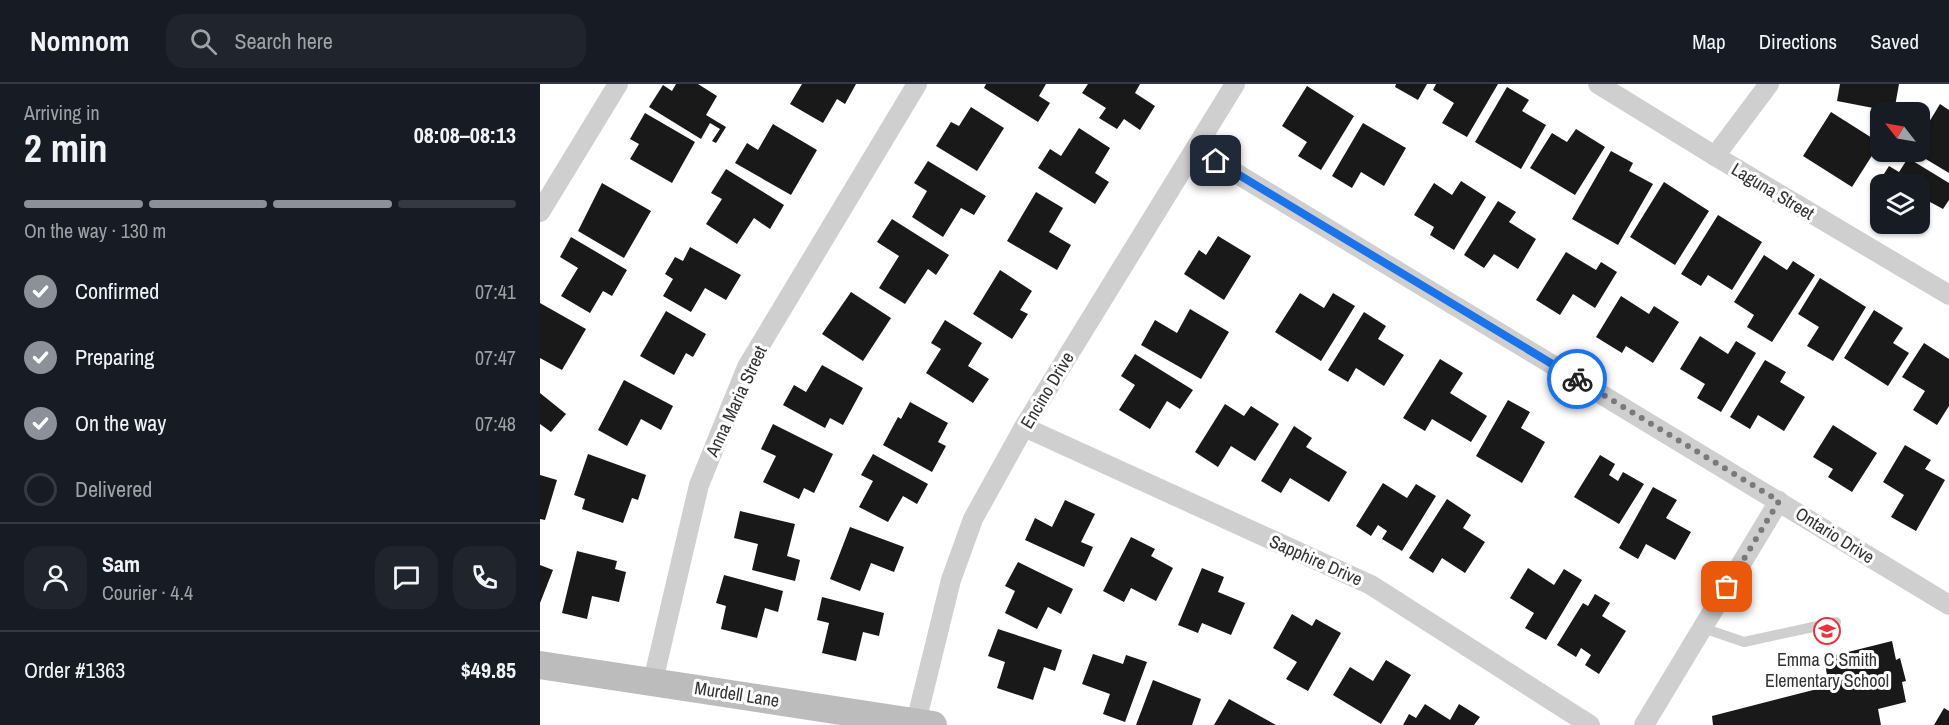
<!DOCTYPE html>
<html lang="en">
<head>
<meta charset="utf-8">
<style>
  body { margin:0; font-family:"Archivo Narrow",sans-serif; background:#20242c; color:#f1f3f6; height:100vh; display:flex; flex-direction:column; font-size:22px; white-space:nowrap }
  * { box-sizing:border-box; margin:0 }
  p { font-size:20px; color:#9ea1a6 }
  .icon { flex:none; width:33px; height:33px; fill:none; stroke:currentColor; stroke-width:2; stroke-linecap:round; stroke-linejoin:round }
  .map { position:relative; flex:1; overflow:hidden }
  .sheet { display:flex; flex-direction:column; background:#171b24; width:540px }
  .sheet>* { flex:none }
  .needle { width:39px; rotate:301deg }
  .buttons { position:absolute; left:1330px; top:18px; display:grid; gap:12px }
  .buttons a { display:grid; place-items:center; width:60px; height:60px; border-radius:12px; background:#171b24; box-shadow:0 2px 4px #0004; font-size:30px }
  .pin { position:absolute; display:grid; place-items:center; width:51px; height:51px; color:#fff; margin:-26px; border-radius:12px; box-shadow:0 3px 9px #0006 }
  .courier { position:absolute; display:grid; place-items:center; width:60px; height:60px; margin:-30px; border:4px solid #1a73e8; border-radius:50%; background:#fff; color:#222; box-shadow:0 2px 8px #0007 }
  .summary em { font-style:normal; font-weight:700 }
  .summary div { display:flex; flex-direction:column-reverse }
  .summary { display:flex; align-items:center; justify-content:space-between; height:102px; padding:0 24px }
  h1 { font-size:39px; font-weight:700; line-height:45px }
  .bar { display:grid; grid-template-columns:repeat(4,1fr); gap:9px 6px; align-content:center; height:72px; padding:0 24px }
  .bar i { height:8px; border-radius:4px; background:#363941 }
  .bar .current { background:#8c9099 }
  .bar p { grid-column:span 4 }
  .line { display:flex; align-items:center; gap:15px; padding:0 24px; border-top:2px solid #363941 }
  .line div { flex:1 }
  .round { display:grid; place-items:center; flex:none; width:63px; height:63px; border-radius:18px; background:#20242c }
  ol { padding:0 24px; list-style:none }
  li { display:flex; align-items:center; gap:18px; height:66px }
  li p { margin-inline-start:auto }
  li .icon { padding:6px; border-radius:50%; background:#8c9099; color:#fff; stroke-width:4 }
  li:last-child { color:#9ea1a6 }
  li i { width:33px; height:33px; border:3px solid #363941; border-radius:50% }
  header { display:flex; align-items:center; gap:36px; box-sizing:border-box; height:84px; padding:0 30px; background:#171b24; border-bottom:2px solid #363941 }
  header strong { font-size:28px }
  nav { display:flex; gap:33px; margin-inline-start:auto; font-size:21px }
  .search { width:420px; height:54px; background:#20242c; display:flex; align-items:center; gap:15px; box-sizing:border-box; padding:0 21px; border-radius:18px; color:#9ea1a6; font-size:22px }
  main { display:flex; flex:1; min-height:0 }
  .map>svg:first-child { display:block }
  .building { fill:#191919 }
  .lines { fill:none; stroke-linecap:round; stroke-linejoin:round }
  .lane { stroke:#cfcfcf; stroke-width:10 }
  .street { stroke:#cfcfcf; stroke-width:20 }
  .secondary { stroke:#bcbcbc; stroke-width:28 }
  .done { stroke:#7a7a7a; stroke-width:6; stroke-dasharray:0 10.8 }
  .route { stroke:#1a73e8; stroke-width:8 }
  .labels { text-anchor:middle; dominant-baseline:central; stroke-width:6; stroke-linejoin:round; paint-order:stroke }
  .street-label { font-size:18px; fill:#323232; stroke:#fff }
  .poi-label { font-size:18px; fill:#323232; stroke:#fff }
</style>
</head>
<body>
<header>
<strong>Nomnom</strong>
<div class="search"><svg class="icon" aria-label="search" viewBox="0 0 24 24"><circle cx="10" cy="10" r="6"/><path d="M15 15l6 6"/></svg>Search here</div>
<nav><a>Map</a><a>Directions</a><a>Saved</a></nav>
</header>
<main>
<section class="sheet">
<div class="summary"><div><h1>2 min</h1><p>Arriving in</p></div><em>08:08–08:13</em></div>
<div class="bar"><i class="current"></i><i class="current"></i><i class="current"></i><i></i><p>On the way · 130 m</p></div>
<ol>
<li><svg class="icon" aria-label="check" viewBox="0 0 24 24"><path d="M5 12l5 5 9-10"/></svg>Confirmed<p>07:41</p></li>
<li><svg class="icon" aria-label="check" viewBox="0 0 24 24"><path d="M5 12l5 5 9-10"/></svg>Preparing<p>07:47</p></li>
<li><svg class="icon" aria-label="check" viewBox="0 0 24 24"><path d="M5 12l5 5 9-10"/></svg>On the way<p>07:48</p></li>
<li><i></i>Delivered</li>
</ol>
<div class="line" style="height:108px"><a class="round"><svg class="icon" aria-label="person" viewBox="0 0 24 24"><circle cx="12" cy="8" r="4"/><path d="M4 21q1-7 8-7t8 7"/></svg></a><div><b>Sam</b><p>Courier · 4.4</p></div><a class="round"><svg class="icon" aria-label="chat" viewBox="0 0 24 24"><path d="M4 5h16v11H9l-5 4z"/></svg></a><a class="round"><svg class="icon" aria-label="phone" viewBox="0 0 24 24"><path d="M5 4h4l2 5-3 2q2 4 5 5l2-3 5 2v4C11 20 4 13 5 4z"/></svg></a></div>
<div class="line" style="height:78px"><div>Order #1363</div><b>$49.85</b></div>
</section>
<div class="map">
<svg width="1409" height="641" viewBox="0 0 1409 641">
  <rect width="100%" height="100%" fill="#fff"/>
  <g class="building">
    <path d="M136 0H158L177 12 166 31 186 43 176 59 172 57 180 45 170 39 161 55 109 23 123 1 132 7Z"/>
    <path d="M262 0H316L305 20 297 15 283 39 250 20Z"/>
    <path d="M446 0H506L499 12 510 19 498 38 444 4Z"/>
    <path d="M548 0H600L595 9 615 22 600 46 584 35 577 45 559 34 566 24 542 9Z"/>
    <path d="M856 0H887L878 16 855 3Z"/>
    <path d="M896 0H958L927 53 902 39 914 19 893 6Z"/>
    <path d="M1300 0H1359L1354 28 1297 17Z"/>
    <path d="M767 2 814 32 781 86 758 72 767 58 742 42Z"/>
    <path d="M967 3 989 16 982 27 1006 41 981 85 935 58Z"/>
    <path d="M1400 20 1409 26V89L1374 68H1380V53Z"/>
    <path d="M431 23 464 44 437 87 396 62 411 38 419 42Z"/>
    <path d="M1291 28 1340 59 1312 103 1263 72Z"/>
    <path d="M105 29 155 58 132 99 90 75 99 60 90 55Z"/>
    <path d="M823 39 866 64 844 102 821 88 812 104 792 92Z"/>
    <path d="M233 40 277 66 251 111 195 79 207 59 218 66Z"/>
    <path d="M539 44 570 64 555 89 569 98 555 120 498 84 510 65 521 72Z"/>
    <path d="M1036 45 1065 63 1035 111 990 84 1012 49 1027 58Z"/>
    <path d="M1071 67 1093 79 1089 87 1113 100 1078 161 1032 135Z"/>
    <path d="M1368 74 1409 99V116L1403 125 1390 118 1380 134V100H1341V108L1335 104 1349 82 1359 88Z"/>
    <path d="M388 77 446 112 434 131 421 124 403 153 372 133 387 107 374 99Z"/>
    <path d="M186 85 244 121 230 145 214 134 197 160 166 140 182 115 171 109Z"/>
    <path d="M921 97 946 113 914 166 890 151 894 143 874 131 894 99 912 111Z"/>
    <path d="M1124 98 1169 127 1135 181 1090 153Z"/>
    <path d="M62 99 111 127 84 174 38 147Z"/>
    <path d="M496 108 523 124 509 148 531 161 517 186 467 157Z"/>
    <path d="M958 117 976 128 969 138 996 155 978 185 954 170 944 184 924 171Z"/>
    <path d="M1178 131 1222 158 1192 206 1168 191 1161 202 1141 190Z"/>
    <path d="M352 135 409 171 396 191 388 185 365 220 339 204 359 172 337 158Z"/>
    <path d="M678 152 711 172 684 216 644 190 659 166 666 171Z"/>
    <path d="M31 153 87 186 72 212 63 207 50 229 21 212 38 184 20 173Z"/>
    <path d="M150 163 201 191 186 216 165 204 151 228 123 212 133 195 125 190 135 173 143 177Z"/>
    <path d="M1026 168 1056 186 1061 178 1077 188 1055 224 1033 210 1020 231 996 216Z"/>
    <path d="M1224 171 1247 186 1253 177 1275 191 1232 258 1207 243 1214 231 1194 218Z"/>
    <path d="M460 186 492 207 480 226 488 230 472 255 433 230Z"/>
    <path d="M1280 194 1326 223 1293 277 1267 262 1279 243 1258 230Z"/>
    <path d="M311 208 351 234 323 277 282 250Z"/>
    <path d="M760 209 784 224 793 209 815 222 781 277 735 248Z"/>
    <path d="M1081 212 1109 230 1114 222 1139 238 1113 279 1086 262 1082 269 1056 253Z"/>
    <path d="M0 219 46 245 22 286 0 274Z"/>
    <path d="M650 225 689 248 661 295 601 261 615 236 637 249Z"/>
    <path d="M1334 226 1363 244 1353 259 1369 269 1348 302 1304 274Z"/>
    <path d="M126 227 166 250 153 273 146 269 134 291 100 272Z"/>
    <path d="M824 228 846 242 838 255 864 271 844 302 816 284 808 298 788 286Z"/>
    <path d="M405 236 442 259 428 282 449 295 433 319 386 289 401 265 391 259Z"/>
    <path d="M1160 252 1188 270 1196 257 1216 269 1181 328 1157 314 1165 300 1140 285Z"/>
    <path d="M1384 259 1409 275V322L1397 341 1373 326 1385 307 1362 293Z"/>
    <path d="M595 270 653 306 640 325 627 317 610 345 579 326 595 301 581 292Z"/>
    <path d="M900 275 923 289 910 309 947 332 931 358 892 335 885 347 863 334Z"/>
    <path d="M1225 276 1246 288 1240 298 1265 313 1244 347 1218 331 1210 345 1190 333Z"/>
    <path d="M282 281 323 304 303 341 290 334 285 344 243 321 254 301 266 308Z"/>
    <path d="M84 296 133 322 121 346 101 335 87 362 58 346Z"/>
    <path d="M0 309 26 330 11 348 0 340Z"/>
    <path d="M968 316 990 328 981 344 1005 358 982 399 936 372Z"/>
    <path d="M370 318 408 339 398 358 406 362 392 388 343 361 358 333 361 335Z"/>
    <path d="M685 320 704 332 711 322 739 340 715 377 691 362 678 383 655 368Z"/>
    <path d="M233 340 293 370 274 409 264 404 259 415 223 398 236 372 221 365Z"/>
    <path d="M1293 341 1337 369 1312 408 1288 393 1293 385 1273 373Z"/>
    <path d="M754 342 772 354 766 363 807 388 789 418 750 394 741 409 721 397Z"/>
    <path d="M1365 361 1391 376 1385 385 1405 396 1376 447 1351 433 1364 411 1343 398Z"/>
    <path d="M48 370 106 391 98 416 92 414 83 439 42 425 45 415 34 411Z"/>
    <path d="M333 370 388 400 377 420 363 412 348 438 319 423 333 397 321 391Z"/>
    <path d="M1060 371 1075 380 1069 391 1078 397 1083 388 1104 400 1079 440 1034 413Z"/>
    <path d="M0 391 17 396 5 436 0 435Z"/>
    <path d="M843 399 867 414 876 400 896 412 862 467 842 455 847 447 838 441 831 452 816 442Z"/>
    <path d="M1113 403 1137 416 1126 434 1151 448 1135 476 1106 460 1098 475 1079 464Z"/>
    <path d="M907 415 931 431 923 444 945 458 925 489 902 474 893 489 869 474Z"/>
    <path d="M525 416 555 430 541 458 553 463 544 483 485 456 495 434 512 443Z"/>
    <path d="M200 427 255 440 247 472 260 476 255 497 212 486 218 460 194 454Z"/>
    <path d="M310 443 364 463 354 488 331 479 320 507 290 495Z"/>
    <path d="M591 453 615 465 611 472 633 484 616 517 591 504 584 518 563 507Z"/>
    <path d="M37 467 77 477 75 485 86 488 79 518 52 512 47 535 22 529Z"/>
    <path d="M478 478 533 505 521 530 508 523 497 545 465 529 475 507 465 502Z"/>
    <path d="M0 481 13 486 0 519Z"/>
    <path d="M662 484 684 493 678 508 705 519 691 551 662 539 658 549 638 541Z"/>
    <path d="M988 484 1014 501 1024 485 1042 496 1006 556 985 544 994 529 970 514Z"/>
    <path d="M184 491 243 507 238 528 225 524 217 554 181 545 186 522 176 519Z"/>
    <path d="M1055 510 1070 519 1062 532 1086 547 1059 590 1045 581 1051 571 1041 564 1036 573 1017 561 1043 519 1048 522Z"/>
    <path d="M282 513 344 529 339 552 323 548 316 577 282 569 289 539 277 536Z"/>
    <path d="M752 530 772 542 776 535 801 549 768 607 746 595 757 578 733 564Z"/>
    <path d="M458 545 522 566 515 587 504 583 493 616 457 604 465 578 448 572Z"/>
    <path d="M1352 557 1356 576 1360 574 1366 597 1362 598 1366 618 1338 625 1341 641H1173L1172 632 1289 602 1284 574Z"/>
    <path d="M553 570 583 580 586 571 607 578 585 638 563 630 570 610 542 600Z"/>
    <path d="M846 576 871 591 841 640 793 611 810 583 833 597Z"/>
    <path d="M613 596 661 615 652 641H596Z"/>
    <path d="M689 615 736 641H674Z"/>
    <path d="M885 620 910 636 919 620 940 633 934 641H863L869 630 876 634Z"/>
    <path d="M1404 624 1409 627V641H1394Z"/>
  </g>
  <g class="lines">
    <path class="lane" d="M1163 544 1204 558 1296 538"/>
    <g class="street">
      <path d="M1058 0 1175 72 1409 211"/>
      <path d="M656 65 1409 521"/>
      <path d="M1175 72 1229 0"/>
      <path d="M0 128 78 0"/>
      <path d="M484 343 831 501 1050 641"/>
      <path d="M113 597 159 401 207 283 377 0"/>
      <path d="M376 638 411 496 433 435 484 343 695 0"/>
      <path d="M1104 641 1239 417"/>
    </g>
    <path class="secondary" d="M0 581 393 641"/>
  </g>
  <g class="lines">
    <path class="done" d="M1037 295 1239 417 1187 503"/>
    <path class="route" d="M676 77 1037 295"/>
  </g>
  <defs>
    <symbol id="school-ring" viewBox="-11 -11 22 22"><circle r="9.5" fill="#fff" stroke="#ed303b" stroke-width="1.5"/><path d="M0-5L7-2L0 1L-7-2ZM-4 1L0 2.5L4 1V4Q0 6-4 4Z" fill="#ed303b"/></symbol>
  </defs>
  <g fill-rule="evenodd">
    <use href="#school-ring" x="1272" y="532" width="30" height="30"/>
  </g>
  <g class="labels">
    <g class="street-label">
      <text transform="translate(1233 107) rotate(31)">Laguna Street</text>
      <text transform="translate(507 306) rotate(-59)">Encino Drive</text>
      <text transform="translate(196 317) rotate(-65)">Anna Maria Street</text>
      <text transform="translate(1295 451) rotate(32)">Ontario Drive</text>
      <text transform="translate(776 476) rotate(24)">Sapphire Drive</text>
      <text transform="translate(197 610) rotate(9)">Murdell Lane</text>
    </g>
    <g class="poi-label">
      <text x="1287" y="575">Emma C Smith<tspan x="1287" dy="21">Elementary School</tspan></text>
    </g>
  </g>
</svg>
<div class="buttons">
<a><svg class="needle" viewBox="-14 -14 28 28"><path d="M0-13l5 13h-10z" fill="#e53935"/><path d="M0 13l5-13h-10z" fill="#9ea1a6"/></svg></a>
<a><svg class="icon" aria-label="layers" viewBox="0 0 24 24"><path d="M12 4l9 5-9 5-9-5zM3 14l9 5 9-5"/></svg></a>
</div>
<div class="pin" style="left:1187px;top:503px;background:#ea580c"><svg class="icon" aria-label="bag" viewBox="0 0 24 24"><path d="M5 8h14l-1 12H6zM9 8a3 3 0 0 1 6 0"/></svg></div>
<div class="pin" style="left:676px;top:77px;background:#1f2937"><svg class="icon" aria-label="home" viewBox="0 0 24 24"><path d="M3 11l9-7 9 7M6 9v11h12V9"/></svg></div>
<div class="courier" style="left:1037px;top:295px"><svg class="icon" aria-label="bike" viewBox="0 0 24 24"><circle cx="6" cy="16" r="4"/><circle cx="18" cy="16" r="4"/><path d="M6 16l4-8h5l3 8M10 8l3 8H6M13 5h3"/></svg></div>
</div>
</main>
</body>
</html>
